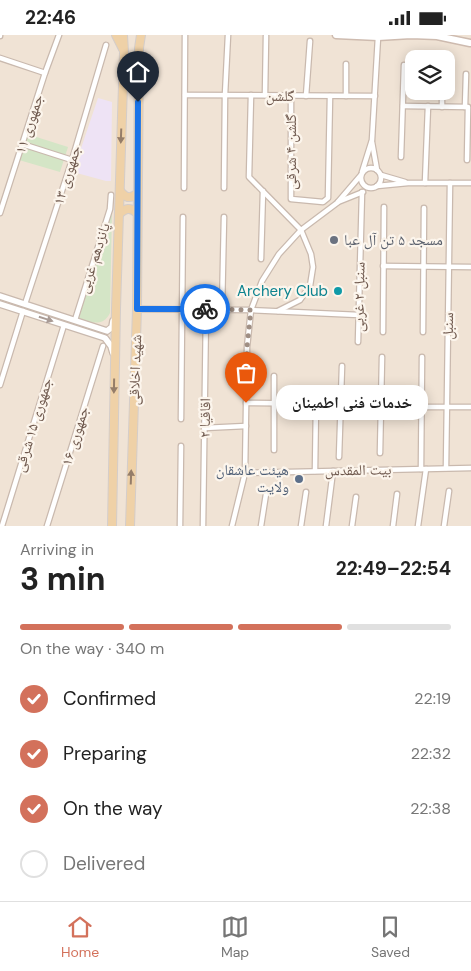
<!DOCTYPE html>
<html lang="en">
<head>
<meta charset="utf-8">
<style>
  body { margin:0; font-family:"DM Sans","Noto Naskh Arabic",sans-serif; background:#f6f6f6; color:#222; height:100vh; display:flex; flex-direction:column; font-size:19px; white-space:nowrap }
  * { box-sizing:border-box; margin:0 }
  p { font-size:16px; color:#767676 }
  .icon { flex:none; width:28px; height:28px; fill:none; stroke:currentColor; stroke-width:2; stroke-linecap:round; stroke-linejoin:round }
  .map { position:relative; height:491px; overflow:hidden }
  .details { display:flex; flex-direction:column; background:#fff; flex:1 }
  .details>* { flex:none }
  .fabs { position:absolute; left:405px; top:15px; display:grid; gap:10px }
  .fabs a { display:grid; place-items:center; width:50px; height:50px; border-radius:10px; background:#fff; box-shadow:0 2px 12px #0003; font-size:25px }
  .pin { position:absolute; display:grid; place-items:center; width:42px; height:42px; color:#fff; margin:-51px -21px; border-radius:50% 50% 50% 0; rotate:-45deg; box-shadow:0 0 5px #0007 }
  .pin .icon { rotate:45deg }
  .courier { position:absolute; display:grid; place-items:center; width:50px; height:50px; margin:-25px; border:4px solid #1a73e8; border-radius:50%; background:#fff; color:#222; box-shadow:0 1px 6px #0007 }
  .bubble { position:absolute; height:35px; border-radius:15px; background:#fff; box-shadow:0 2px 12px #0003; font-size:16px; font-weight:700; line-height:35px; text-align:center }
  .summary em { font-style:normal; font-weight:700 }
  .summary div { display:flex; flex-direction:column-reverse }
  .summary { display:flex; align-items:center; justify-content:space-between; height:85px; padding:0 20px }
  h1 { font-size:32px; font-weight:700; line-height:38px }
  .bar { display:grid; grid-template-columns:repeat(4,1fr); gap:8px 5px; align-content:center; height:60px; padding:0 20px }
  .bar i { height:6px; border-radius:4px; background:#e0e0e0 }
  .bar .current { background:#d3715b }
  .bar p { grid-column:span 4 }
  ol { padding:0 20px; list-style:none }
  li { display:flex; align-items:center; gap:15px; height:55px }
  li p { margin-inline-start:auto }
  li .icon { padding:5px; border-radius:50%; background:#d3715b; color:#fff; stroke-width:4 }
  li:last-child { color:#767676 }
  li i { width:28px; height:28px; border:2px solid #e0e0e0; border-radius:50% }
  .status { display:flex; justify-content:space-between; align-items:center; height:35px; padding:0 25px; background:#fff; direction:ltr }
  .status svg { height:14px; fill:currentColor }
  .tab-bar { display:flex; justify-content:space-around; align-items:center; height:70px; border-top:1px solid #e0e0e0; background:#fff; font-size:14px; color:#767676 }
  .tab-bar a { display:grid; justify-items:center; gap:2px }
  .tab-bar .current { color:#d3715b }
  .map>svg:first-child { display:block }
  .residential { fill:#f0e3d5; fill-rule:evenodd }
  .education { fill:#eee3f5 }
  .green { fill:#d4e5c6 }
  .lines { fill:none; stroke-linecap:round; stroke-linejoin:round }
  .minor-casing { stroke:#c9b9ae; stroke-width:7 }
  .tertiary-casing { stroke:#c9b9ae; stroke-width:8 }
  .secondary-casing { stroke:#cebbaf; stroke-width:9 }
  .primary-casing { stroke:#d4cdca; stroke-width:10 }
  .minor { stroke:#fff; stroke-width:4.5 }
  .tertiary { stroke:#fff; stroke-width:5.5 }
  .secondary { stroke:#fff; stroke-width:6 }
  .primary { stroke:#efd1a7; stroke-width:8 }
  .oneway { fill:#957d69 }
  .oneway2 { fill:#a99b95 }
  .done { stroke:#9f8e83; stroke-width:5; stroke-dasharray:0 9 }
  .route { stroke:#1a73e8; stroke-width:6 }
  .worship-dot { fill:#6b7280; stroke:#fcf5ec; stroke-width:2 }
  .culture-dot { fill:#0f9aa8; stroke:#fcf5ec; stroke-width:2 }
  .service-dot { fill:#5c6f8a; stroke:#fcf5ec; stroke-width:2 }
  .labels { text-anchor:middle; dominant-baseline:central; stroke-width:4.5; stroke-linejoin:round; paint-order:stroke }
  .street-label { font-size:15px; fill:#6f594e; stroke:#fcf5ec }
  .worship-label { font-size:15px; fill:#5b616d; stroke:#fcf5ec; text-anchor:start }
  .culture-label { font-size:15px; fill:#0d838f; stroke:#fcf5ec; text-anchor:end }
  .service-label { font-size:15px; fill:#4e5e75; stroke:#fcf5ec; text-anchor:end }
</style>
</head>
<body>
<div class="status"><b>22:46</b><svg viewBox="0 0 49 12"><path d="M0 12V9h3v3zM5 12V6h3v6zM10 12V3h3v9zM15 12V0h3v12zM26 1h20v11H26zM47 4h2v5h-2z"/></svg></div>
<div class="map">
<svg width="471" height="491" viewBox="0 0 471 491">
  <rect width="100%" height="100%" fill="#f9f1e6"/>
  <path class="residential" d="M0 0H471V491H0ZM414 24H446V56H414Z"/>
  <path class="education" d="M98 63 112 67 111 146H106L73 137Z"/>
  <g class="green">
    <path d="M27 99 68 112 60 137 19 125Z"/>
    <path d="M112 176 110 278C102 294 89 286 76 282Z"/>
  </g>
  <g class="lines">
    <defs>
      <g id="minor">
        <path d="M0 1V0"/>
        <path d="M0 23 45 38"/>
        <path d="M185 60 375 61"/>
        <path d="M251 60 249 142 301 195 311 219 313 232 310 251 300 265 278 276"/>
        <path d="M265 60 266 1"/>
        <path d="M291 61V164L323 167 328 163 330 61"/>
        <path d="M306 61 310 6"/>
        <path d="M346 61V29"/>
        <path d="M403 71 468 72 467 125"/>
        <path d="M442 72V56"/>
        <path d="M465 72 466 39"/>
        <path d="M372 107 377 135"/>
        <path d="M22 109 72 125"/>
        <path d="M401 122 404 30"/>
        <circle cx="371" cy="143" r="10"/>
        <path d="M362 137 372 105 378 2"/>
        <path d="M381 140 405 147"/>
        <path d="M425 148 428 71"/>
        <path d="M377 151 408 148H471"/>
        <path d="M184 153 185 0"/>
        <path d="M224 153 225 60 228 0"/>
        <path d="M338 167 363 157"/>
        <path d="M0 178 45 38 59 0"/>
        <path d="M261 224 263 156"/>
        <path d="M383 231 471 232"/>
        <path d="M25 269 72 125 106 10"/>
        <path d="M137 274 251 275 359 280"/>
        <path d="M222 275 224 182"/>
        <path d="M75 285 110 174 111 160"/>
        <path d="M383 297 384 172"/>
        <path d="M423 297 424 173"/>
        <path d="M358 307 362 157"/>
        <path d="M0 350 23 276"/>
        <path d="M246 368 341 369"/>
        <path d="M381 372H471"/>
        <path d="M181 384 183 182"/>
        <path d="M204 393 246 391"/>
        <path d="M274 415V341"/>
        <path d="M380 418 382 322"/>
        <path d="M339 422 342 331"/>
        <path d="M446 433 450 148"/>
        <path d="M421 434 422 322"/>
        <path d="M315 436 316 369"/>
        <path d="M245 438 471 433"/>
        <path d="M2 491 64 290"/>
        <path d="M47 491 103 311"/>
        <path d="M180 491 181 411"/>
        <path d="M203 491 206 275"/>
        <path d="M232 491 245 438 247 312 251 275 262 246 279 219 301 195 337 168 361 140"/>
        <path d="M261 491 266 459"/>
        <path d="M301 491 306 457"/>
        <path d="M326 491 333 436"/>
        <path d="M352 491 356 462"/>
        <path d="M393 491 397 459"/>
        <path d="M418 491 426 434"/>
        <path d="M444 491 449 456"/>
      </g>
      <g id="tertiary">
        <path d="M0 261 107 296 112 292 113 286"/>
        <path d="M0 269 105 303 111 311 113 318"/>
      </g>
      <path id="secondary" d="M336 0 378 2 411 0 437 1 470 8"/>
      <g id="primary">
        <path d="M116 0 123 14"/>
        <path d="M120 156C126 163 129 164 137 159"/>
        <path d="M119 179C126 173 130 172 137 178"/>
        <path d="M112 491 116 274 124 17 123 0"/>
        <path d="M130 491 137 274 139 13 141 0"/>
      </g>
    </defs>
    <use href="#minor" class="minor-casing"/>
    <use href="#tertiary" class="tertiary-casing"/>
    <use href="#secondary" class="secondary-casing"/>
    <use href="#primary" class="primary-casing"/>
    <use href="#minor" class="minor"/>
    <use href="#tertiary" class="tertiary"/>
    <use href="#secondary" class="secondary"/>
    <use href="#primary" class="primary"/>
  </g>
  <defs><path id="oneway-solid" d="M-6-.8H1V-3.2L6.5 0L1 3.2V.8H-6Z" transform="scale(1.25)"/></defs>
  <g class="oneway">
    <use href="#oneway-solid" transform="translate(121 101) rotate(92)"/>
    <use href="#oneway-solid" transform="translate(114 351) rotate(91)"/>
    <use href="#oneway-solid" transform="translate(131 442) rotate(-88)"/>
  </g>
  <use class="oneway2" href="#oneway-solid" transform="translate(46 284) rotate(18)"/>
  <g class="lines">
    <path class="done" d="M205 274 251 275 247 312 246 368"/>
    <path class="route" d="M138 67 137 274H205"/>
  </g>
  <circle class="worship-dot" cx="334" cy="205" r="5"/>
  <circle class="culture-dot" cx="338" cy="256" r="5"/>
  <circle class="service-dot" cx="299" cy="444" r="5"/>
  <g class="labels">
    <g class="street-label">
      <text x="280" y="61">گلشن</text>
      <text transform="translate(29 89) rotate(-72)">جمهوری ۱۱</text>
      <text transform="translate(291 117) rotate(-90)">گلشن ۴ شرقی</text>
      <text transform="translate(67 140) rotate(-73)">جمهوری ۱۳</text>
      <text transform="translate(94 223) rotate(-72)">پانزدهم غربی</text>
      <text transform="translate(359 262) rotate(-89)">سنبل ۲ غربی</text>
      <text transform="translate(448 291) rotate(-89)">سنبل</text>
      <text transform="translate(135 335) rotate(-88)">شهید اخلاقی</text>
      <text transform="translate(205 383) rotate(-89)">اقاقیا ۲</text>
      <text transform="translate(33 390) rotate(-73)">جمهوری ۱۵ شرقی</text>
      <text transform="translate(75 401) rotate(-73)">جمهوری ۱۶</text>
      <text transform="translate(358 435) rotate(-1)">بیت المقدس</text>
    </g>
    <g class="worship-label">
      <text x="344" y="205">مسجد ۵ تن آل عبا</text>
    </g>
    <g class="culture-label">
      <text x="328" y="256">Archery Club</text>
    </g>
    <g class="service-label">
      <text x="289" y="435">هیئت عاشقان<tspan x="289" dy="17">ولایت</tspan></text>
    </g>
  </g>
</svg>
<div class="fabs">
<a><svg class="icon" aria-label="layers" viewBox="0 0 24 24"><path d="M12 4l9 5-9 5-9-5zM3 14l9 5 9-5"/></svg></a>
</div>
<div class="pin" style="left:246px;top:368px;background:#ea580c"><svg class="icon" aria-label="bag" viewBox="0 0 24 24"><path d="M5 8h14l-1 12H6zM9 8a3 3 0 0 1 6 0"/></svg></div>
<div class="pin" style="left:138px;top:67px;background:#1f2937"><svg class="icon" aria-label="home" viewBox="0 0 24 24"><path d="M3 11l9-7 9 7M6 9v11h12V9"/></svg></div>
<div class="courier" style="left:205px;top:274px"><svg class="icon" aria-label="bike" viewBox="0 0 24 24"><circle cx="6" cy="16" r="4"/><circle cx="18" cy="16" r="4"/><path d="M6 16l4-8h5l3 8M10 8l3 8H6M13 5h3"/></svg></div>
<div class="bubble" style="left:276px;top:350px;width:152px">خدمات فنی اطمینان</div>
</div>
<section class="details">
<div class="summary"><div><h1>3 min</h1><p>Arriving in</p></div><em>22:49–22:54</em></div>
<div class="bar"><i class="current"></i><i class="current"></i><i class="current"></i><i></i><p>On the way · 340 m</p></div>
<ol>
<li><svg class="icon" aria-label="check" viewBox="0 0 24 24"><path d="M5 12l5 5 9-10"/></svg>Confirmed<p>22:19</p></li>
<li><svg class="icon" aria-label="check" viewBox="0 0 24 24"><path d="M5 12l5 5 9-10"/></svg>Preparing<p>22:32</p></li>
<li><svg class="icon" aria-label="check" viewBox="0 0 24 24"><path d="M5 12l5 5 9-10"/></svg>On the way<p>22:38</p></li>
<li><i></i>Delivered</li>
</ol>
</section>
<nav class="tab-bar">
<a class="current"><svg class="icon" aria-label="home" viewBox="0 0 24 24"><path d="M3 11l9-7 9 7M6 9v11h12V9"/></svg>Home</a>
<a><svg class="icon" aria-label="map" viewBox="0 0 24 24"><path d="M3 6l6-2 6 2 6-2v14l-6 2-6-2-6 2zM9 4v14M15 6v14"/></svg>Map</a>
<a><svg class="icon" aria-label="saved" viewBox="0 0 24 24"><path d="M7 4h10v16l-5-4-5 4z"/></svg>Saved</a>
</nav>
</body>
</html>
